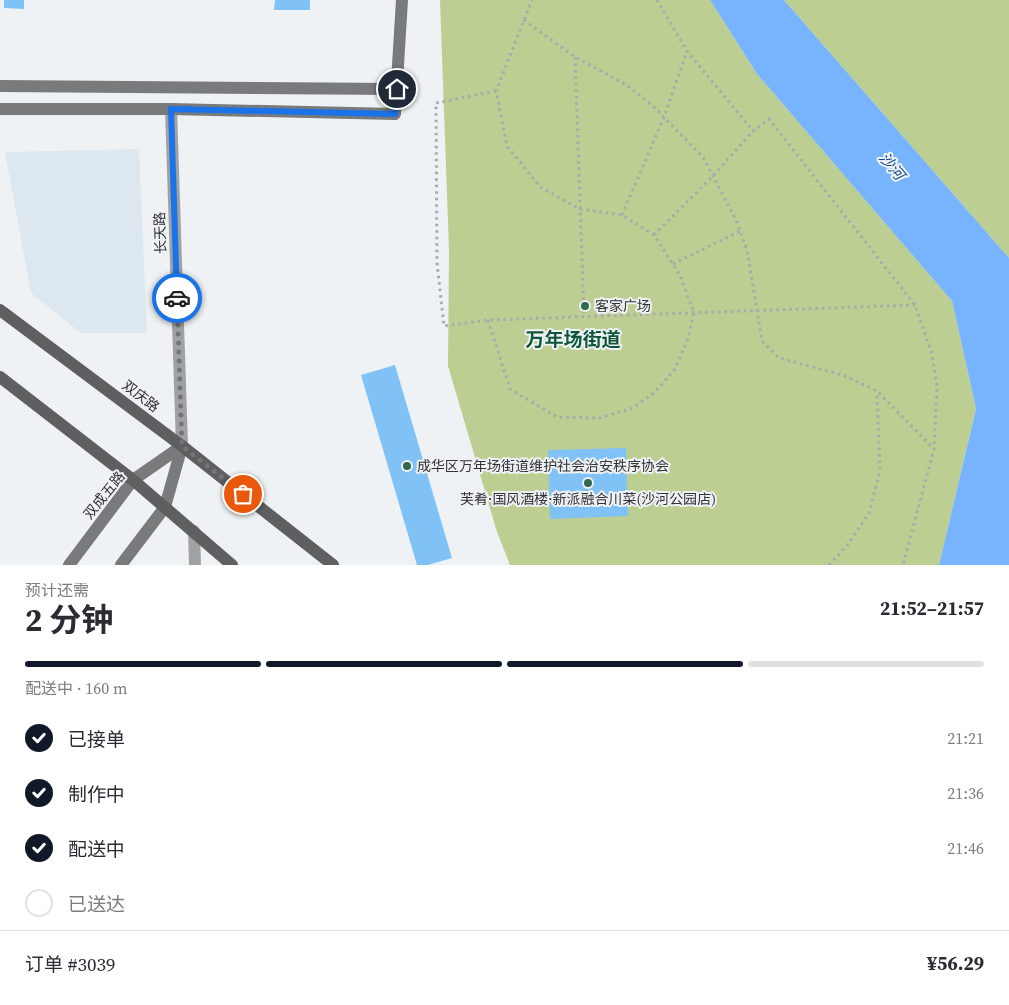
<!DOCTYPE html>
<html lang="zh">
<head>
<meta charset="utf-8">
<style>
  body { margin:0; font-family:"Source Serif 4","Noto Sans SC",serif; background:#f7f7f7; color:#2b2b33; height:100vh; display:flex; flex-direction:column; font-size:19px; white-space:nowrap }
  * { box-sizing:border-box; margin:0 }
  p { font-size:16px; color:#7c7c81 }
  .icon { flex:none; width:28px; height:28px; fill:none; stroke:currentColor; stroke-width:2; stroke-linecap:round; stroke-linejoin:round }
  .map { position:relative; height:565px; overflow:hidden }
  .drawer { display:flex; flex-direction:column; background:#fff; flex:1 }
  .drawer>* { flex:none }
  .pin { position:absolute; display:grid; place-items:center; width:42px; height:42px; color:#fff; margin:-21px; border:2px solid #fff; border-radius:50%; box-shadow:0 1px 5px #0007 }
  .courier { position:absolute; display:grid; place-items:center; width:50px; height:50px; margin:-25px; border:4px solid #1a73e8; border-radius:50%; background:#fff; color:#222; box-shadow:0 1px 6px #0007 }
  .summary em { font-style:normal; font-weight:700 }
  .summary div { display:flex; flex-direction:column-reverse }
  .summary { display:flex; align-items:center; justify-content:space-between; height:85px; padding:0 25px }
  h1 { font-size:32px; font-weight:700; line-height:38px }
  .bar { display:grid; grid-template-columns:repeat(4,1fr); gap:8px 5px; align-content:center; height:60px; padding:0 25px }
  .bar i { height:6px; border-radius:4px; background:#e1e1e2 }
  .bar .current { background:#111827 }
  .bar p { grid-column:span 4 }
  .line { display:flex; align-items:center; gap:12px; padding:0 25px; border-top:1px solid #e1e1e2 }
  .line div { flex:1 }
  ol { padding:0 25px; list-style:none }
  li { display:flex; align-items:center; gap:15px; height:55px }
  li p { margin-inline-start:auto }
  li .icon { padding:5px; border-radius:50%; background:#111827; color:#fff; stroke-width:4 }
  li:last-child { color:#7c7c81 }
  li i { width:28px; height:28px; border:2px solid #e1e1e2; border-radius:50% }
  .map>svg:first-child { display:block }
  .built { fill:#dde7ef }
  .green { fill:#bcce91 }
  .water { fill:#78b4fe }
  .building { fill:#81c2f6 }
  .lines { fill:none; stroke-linecap:round; stroke-linejoin:round }
  .path { stroke:#a8aaab; stroke-width:3; stroke-dasharray:2.5 4; stroke-linecap:butt }
  .street { stroke:#9fa1a2; stroke-width:12 }
  .secondary { stroke:#787a7b; stroke-width:12 }
  .primary { stroke:#5d5f60; stroke-width:12 }
  .done { stroke:#747577; stroke-width:5; stroke-dasharray:0 9 }
  .route { stroke:#1a73e8; stroke-width:6 }
  .poi-dot { fill:#306850; stroke:#eff2f4; stroke-width:2 }
  .labels { text-anchor:middle; dominant-baseline:central; stroke-width:4; stroke-linejoin:round; paint-order:stroke }
  .street-label { font-size:14px; fill:#313233; stroke:#eff2f4 }
  .poi-label { font-size:14px; fill:#313233; stroke:#eff2f4; text-anchor:start }
  .water-label { font-size:15px; font-style:italic; fill:#0c4a8b; stroke:#eff2f4 }
  .district-label { font-size:19px; font-weight:bold; fill:#0e553b; stroke:#eff2f4 }
</style>
</head>
<body>
<div class="map">
<svg width="1009" height="565" viewBox="0 0 1009 565">
  <rect width="100%" height="100%" fill="#eff2f4"/>
  <path class="built" d="M139 149 147 333H81L31 293 5 152Z"/>
  <g class="green">
    <path d="M440 0H710L757 74 952 301 976 409 939 565H510L497 532 448 366 449 250Z"/>
    <path d="M784 0H1009V258Z"/>
  </g>
  <path class="water" d="M710 0H784L1009 258V565H939L976 409 952 301 757 74Z"/>
  <g class="building">
    <path d="M4 0H24V9L4 8Z"/>
    <path d="M275 0H310V10H274Z"/>
    <path d="M395 365 452 558 428 565H417L361 375Z"/>
    <path d="M626 448 628 516 550 519 548 450Z"/>
  </g>
  <g class="lines">
    <g class="path">
      <path d="M657 0 687 51 753 131 769 119 915 305 931 351 937 385 934 449 903 565"/>
      <path d="M524 20 575 57 625 84 652 105 703 157 736 220 747 250 762 341 779 358 843 375 877 391 934 449"/>
      <path d="M575 57 584 317"/>
      <path d="M496 91 436 103 437 263 444 326 488 320 915 305"/>
      <path d="M622 215 664 117 687 51"/>
      <path d="M654 235 712 177 753 131"/>
      <path d="M673 264 740 231"/>
      <path d="M488 320 510 389 557 417 599 418 633 408 655 392 675 369 687 342 694 313 680 275 654 235 622 215 580 209 540 187 507 146 496 91 532 0"/>
      <path d="M829 565 849 543 869 513 880 471 877 392"/>
    </g>
    <g class="street">
      <path d="M171 109 182 446"/>
      <path d="M194 531 195 565"/>
    </g>
    <g class="secondary">
      <path d="M0 86 397 89"/>
      <path d="M0 109H171L395 114 402 0"/>
      <path d="M69 565 133 480 182 446"/>
      <path d="M121 565 165 507 182 446"/>
    </g>
    <g class="primary">
      <path d="M0 310 182 446 333 565"/>
      <path d="M0 377 133 480 232 565"/>
    </g>
  </g>
  <g class="lines">
    <path class="done" d="M177 298 182 446 243 494"/>
    <path class="route" d="M177 298 171 109 395 114 397 89"/>
  </g>
  <g class="poi-dot">
    <circle cx="585" cy="306" r="5"/>
    <circle cx="407" cy="466" r="5"/>
    <circle cx="588" cy="483" r="5"/>
  </g>
  <g class="labels">
    <g class="street-label">
      <text transform="translate(160 233) rotate(-92)">长天路</text>
      <text transform="translate(141 396) rotate(37)">双庆路</text>
      <text transform="translate(104 495) rotate(-51)">双成五路</text>
    </g>
    <g class="poi-label">
      <text x="595" y="306">客家广场</text>
      <text x="417" y="466">成华区万年场街道维护社会治安秩序协会</text>
      <text x="588" y="499" text-anchor="middle">芙肴·国风酒楼·新派融合川菜(沙河公园店)</text>
    </g>
    <g class="water-label">
      <text transform="translate(892 166) rotate(50)">沙河</text>
    </g>
    <g class="district-label">
      <text x="573" y="339">万年场街道</text>
    </g>
  </g>
</svg>
<div class="pin" style="left:243px;top:494px;background:#ea580c"><svg class="icon" aria-label="bag" viewBox="0 0 24 24"><path d="M5 8h14l-1 12H6zM9 8a3 3 0 0 1 6 0"/></svg></div>
<div class="pin" style="left:397px;top:89px;background:#1f2937"><svg class="icon" aria-label="home" viewBox="0 0 24 24"><path d="M3 11l9-7 9 7M6 9v11h12V9"/></svg></div>
<div class="courier" style="left:177px;top:298px"><svg class="icon" aria-label="car" viewBox="0 0 24 24"><path d="M5 17H2v-5l4-1 3-4h7l3 4 3 1v5h-3M9 17h6M6 11h13"/><circle cx="7" cy="17" r="2"/><circle cx="17" cy="17" r="2"/></svg></div>
</div>
<section class="drawer">
<div class="summary"><div><h1>2 分钟</h1><p>预计还需</p></div><em>21:52–21:57</em></div>
<div class="bar"><i class="current"></i><i class="current"></i><i class="current"></i><i></i><p>配送中 · 160 m</p></div>
<ol>
<li><svg class="icon" aria-label="check" viewBox="0 0 24 24"><path d="M5 12l5 5 9-10"/></svg>已接单<p>21:21</p></li>
<li><svg class="icon" aria-label="check" viewBox="0 0 24 24"><path d="M5 12l5 5 9-10"/></svg>制作中<p>21:36</p></li>
<li><svg class="icon" aria-label="check" viewBox="0 0 24 24"><path d="M5 12l5 5 9-10"/></svg>配送中<p>21:46</p></li>
<li><i></i>已送达</li>
</ol>
<div class="line" style="height:65px"><div>订单 #3039</div><b>¥56.29</b></div>
</section>
</body>
</html>
